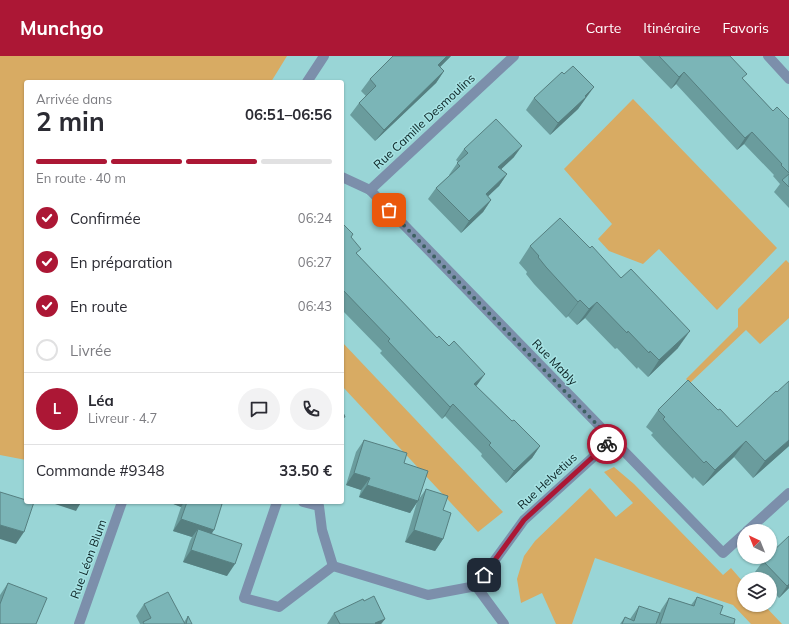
<!DOCTYPE html>
<html lang="fr">
<head>
<meta charset="utf-8">
<style>
  body { margin:0; font-family:Mulish,sans-serif; background:#f2f2f3; color:#2b2b33; height:100vh; display:flex; flex-direction:column; font-size:15px; white-space:nowrap }
  * { box-sizing:border-box; margin:0 }
  p { font-size:13px; color:#7c7c81 }
  .icon { flex:none; width:22px; height:22px; fill:none; stroke:currentColor; stroke-width:2; stroke-linecap:round; stroke-linejoin:round }
  .map { position:relative; flex:1; overflow:hidden }
  .side { position:absolute; left:24px; top:24px; width:320px; height:424px; display:flex; flex-direction:column; background:#fff; border-radius:4px; box-shadow:0 1px 3px #0004 }
  .side>* { flex:none }
  .needle { width:26px; rotate:317deg }
  .fabs { position:absolute; left:737px; top:468px; display:grid; gap:8px }
  .fabs a { display:grid; place-items:center; width:40px; height:40px; border-radius:50%; background:#fff; box-shadow:0 1px 3px #0004; font-size:20px }
  .pin { position:absolute; display:grid; place-items:center; width:34px; height:34px; color:#fff; margin:-17px; border-radius:8px; box-shadow:0 2px 6px #0006 }
  .courier { position:absolute; display:grid; place-items:center; width:40px; height:40px; margin:-20px; border:3px solid #ac1735; border-radius:50%; background:#fff; color:#222; box-shadow:0 1px 5px #0007 }
  .head em { font-style:normal; font-weight:700 }
  .head div { display:flex; flex-direction:column-reverse }
  .head { display:flex; align-items:center; justify-content:space-between; height:68px; padding:0 12px }
  h1 { font-size:26px; font-weight:700; line-height:30px }
  .bar { display:grid; grid-template-columns:repeat(4,1fr); gap:6px 4px; align-content:center; height:48px; padding:0 12px }
  .bar i { height:5px; border-radius:3px; background:#e1e1e2 }
  .bar .on { background:#ac1735 }
  .bar p { grid-column:span 4 }
  .line { display:flex; align-items:center; gap:10px; padding:0 12px; border-top:1px solid #e1e1e2 }
  .line div { flex:1 }
  .round { display:grid; place-items:center; flex:none; width:42px; height:42px; border-radius:21px; background:#f2f2f3 }
  ol { padding:0 12px; list-style:none }
  li { display:flex; align-items:center; gap:12px; height:44px }
  li p { margin-inline-start:auto }
  li .icon { padding:4px; border-radius:50%; background:#ac1735; color:#fff; stroke-width:4 }
  li:last-child { color:#7c7c81 }
  li i { width:22px; height:22px; border:2px solid #e1e1e2; border-radius:50% }
  header { display:flex; align-items:center; gap:24px; box-sizing:border-box; height:56px; padding:0 20px; background:#ac1735; color:#fff }
  header strong { font-size:19px }
  nav { display:flex; gap:22px; margin-inline-start:auto; font-size:14px }
  .map>svg:first-child { display:block }
  .green { fill:#d8ab63 }
  .lines { fill:none; stroke-linecap:round; stroke-linejoin:round }
  .minor { stroke:#7c8fab; stroke-width:10 }
  .wall { fill:#6a9c9d }
  .shaded-wall { fill:#567f80 }
  .building { fill:#7bb5b7; stroke:#567f80 }
  .done { stroke:#3d6162; stroke-width:4; stroke-dasharray:0 7.2 }
  .route { stroke:#ac1735; stroke-width:5 }
  .labels { text-anchor:middle; dominant-baseline:central; stroke-width:3; stroke-linejoin:round; paint-order:stroke }
  .street-label { font-size:12px; fill:#0b2324; stroke:#a6e2e3 }
</style>
</head>
<body>
<header>
<strong>Munchgo</strong>
<nav><a>Carte</a><a>Itinéraire</a><a>Favoris</a></nav>
</header>
<div class="map">
<svg width="789" height="568" viewBox="0 0 789 568">
  <rect width="100%" height="100%" fill="#99d5d6"/>
  <g class="green">
    <path d="M0 0H287L271 26H26V404L0 399Z"/>
    <path d="M633 43 777 192 717 254 659 193 643 208 609 195 598 183 612 168 564 113Z"/>
    <path d="M786 204 789 207V262L760 288 746 274 690 327 686 323 738 271V253Z"/>
    <path d="M342 286 503 456 478 476 342 330Z"/>
    <path d="M614 411 634 428 723 519 731 512 744 527V549H764L782 568H751L733 549 595 502 572 568H556L542 537 521 547 517 523 524 500 535 485 590 432 616 461 633 447 604 416Z"/>
  </g>
  <g class="lines">
    <g class="minor">
      <path d="M768 0 789 23"/>
      <path d="M307 26 324 0"/>
      <path d="M342 121 370 134 723 497 744 478"/>
      <path d="M370 134 514 0"/>
      <path d="M277 446 244 542 279 551 333 510"/>
      <path d="M303 446 319 450 322 474 333 510"/>
      <path d="M747 475 789 437"/>
      <path d="M333 510 428 539 476 530 504 568"/>
      <path d="M476 530 524 464 612 384"/>
      <path d="M79 568 122 446"/>
    </g>
  </g>
  <g class="wall">
    <path d="M451 0 440 11 444 15 436 27 375 85 350 59 359 47 366 40 361 35 370 23Z"/>
    <path d="M639 0H730L743 23 773 55 789 63V152L774 136 780 128 773 120 774 119 744 88 737 94 676 28 671 33Z"/>
    <path d="M534 42 585 43 578 53 550 79 526 54Z"/>
    <path d="M464 93 514 101 501 113 507 118 499 130 487 140 491 144 483 156 461 177 428 143 436 132 450 119H449L458 106 456 104Z"/>
    <path d="M342 167 353 178 351 181 357 198 437 282 449 290 485 318 476 330 512 365 540 390 532 402 506 427 481 400 482 398 445 360 442 363 380 297 382 295 342 254Z"/>
    <path d="M530 190 678 292 648 321 638 311 637 313 617 292 615 293 585 262 577 269 568 260 566 262 534 228 526 218 527 216 519 207Z"/>
    <path d="M658 354H718L737 371 789 390 753 422 734 401 703 430 694 421 693 423 662 391 651 379 653 377 646 371Z"/>
    <path d="M364 384 404 407 419 443 426 433 443 454V483L435 495 405 486 417 446 410 457 359 441 361 434 346 429 356 396Z"/>
    <path d="M172 446H216L212 478 227 520 183 506 190 485 192 481 173 475 181 451 171 447Z"/>
    <path d="M767 501 789 532 779 542 770 532V523H761L755 516 763 505Z"/>
    <path d="M8 527 0 568V539Z"/>
    <path d="M697 541 720 558 734 568H620L625 561 630 563 639 550 658 562 661 554 669 542 691 549Z"/>
    <path d="M364 545 385 563 381 568H327L334 557Z"/>
    <path d="M144 548 184 566 188 560 192 568H140L136 560Z"/>
  </g>
  <g class="shaded-wall">
    <path d="M447 0H451L430 21 438 9Z"/>
    <path d="M444 15 436 27 375 85 384 74Z"/>
    <path d="M684 16 676 28 671 33 679 21Z"/>
    <path d="M594 31 578 53 550 79 558 67Z"/>
    <path d="M752 76 744 88 737 94 745 82Z"/>
    <path d="M522 90 514 101 491 123 498 111Z"/>
    <path d="M507 118 499 130 478 150 486 138Z"/>
    <path d="M491 144 483 156 461 177 469 165Z"/>
    <path d="M580 244 568 260 566 262 578 246Z"/>
    <path d="M597 246 585 262 577 269 589 253Z"/>
    <path d="M690 275 678 292 648 321 659 304Z"/>
    <path d="M485 318 477 329 466 340 474 328Z"/>
    <path d="M453 348 445 360 442 363 450 351Z"/>
    <path d="M789 384V390L753 422 765 405Z"/>
    <path d="M746 385 734 401 703 430 715 414Z"/>
    <path d="M540 390 532 402 506 427 514 415Z"/>
    <path d="M354 417 370 422 361 434 346 429Z"/>
    <path d="M367 429 418 445 410 457 359 441Z"/>
    <path d="M56 446H73L80 448 76 455 55 448Z"/>
    <path d="M172 446H184L181 451 171 447Z"/>
    <path d="M181 463 214 474 206 486 198 473 192 481 173 475Z"/>
    <path d="M0 469 24 476 16 488 0 483Z"/>
    <path d="M414 474 443 483 435 495 405 486Z"/>
    <path d="M191 494 235 508 227 520 183 506Z"/>
    <path d="M789 528V532L779 542 787 530Z"/>
    <path d="M385 563 381 568H375V567Z"/>
  </g>
  <g class="building">
    <path d="M393 0H447L438 9 444 15 384 74 359 47 376 30 370 23Z"/>
    <path d="M659 0H730L747 18 742 22 773 55 777 51 789 63V117L781 109 782 108 752 76 745 82 684 16 679 21Z"/>
    <path d="M573 10 594 31 585 40 586 41 558 67 534 42 562 16 564 18Z"/>
    <path d="M496 63 522 90 498 111 507 118 486 138 491 144 469 165 436 132 460 110 457 107 468 97 464 93Z"/>
    <path d="M789 118V131L782 124Z"/>
    <path d="M560 162 590 192 592 190 621 222 631 213 690 275 659 304 650 295 649 297 628 275 627 277 597 246 589 253 580 244 578 246 546 211 538 201 539 200 530 190Z"/>
    <path d="M342 167 353 178 351 181 361 193 356 197 437 282 439 280 449 290 454 285 485 318 474 328 512 365 514 364 540 390 514 415 489 389 491 387 453 348 450 351 388 285 390 283 342 233Z"/>
    <path d="M688 324 718 354 720 353 737 371 776 335 777 336 789 325V384L765 405 746 385 715 414 706 405 704 407 673 374 663 363 665 361 658 354Z"/>
    <path d="M342 354 345 361 342 362Z"/>
    <path d="M364 384 407 397 404 407 428 415 418 445 367 429 370 422 354 417Z"/>
    <path d="M426 433 448 440 443 454 451 457 443 483 414 474Z"/>
    <path d="M0 436 26 444V446H34L24 476 0 469Z"/>
    <path d="M73 446H81L80 448Z"/>
    <path d="M187 446H216L222 448 214 474 181 463Z"/>
    <path d="M198 473 242 488 235 508 191 494Z"/>
    <path d="M789 480V528L787 530 763 505 767 501H770V498Z"/>
    <path d="M8 527 47 542 36 568H0V548Z"/>
    <path d="M168 536 185 568H144L143 566 151 562 144 548Z"/>
    <path d="M374 540 385 563 375 567 376 568H340L334 557 363 543 364 545Z"/>
    <path d="M697 541 723 550 720 558 735 563 734 568H660L669 542 694 550Z"/>
    <path d="M639 550 660 557 656 568H622L625 561 634 565Z"/>
    <path d="M188 560 192 568H186Z"/>
  </g>
  <g class="lines">
    <path class="done" d="M389 154 612 384 607 388"/>
    <path class="route" d="M484 519 524 464 607 388"/>
  </g>
  <g class="labels">
    <g class="street-label">
      <text transform="translate(424 65) rotate(-43)">Rue Camille Desmoulins</text>
      <text transform="translate(555 306) rotate(46)">Rue Mably</text>
      <text transform="translate(547 425) rotate(-43)">Rue Helvetius</text>
      <text transform="translate(88 503) rotate(-70)">Rue Léon Blum</text>
    </g>
  </g>
</svg>
<div class="fabs">
<a><svg class="needle" viewBox="-14 -14 28 28"><path d="M0-13l5 13h-10z" fill="#e53935"/><path d="M0 13l5-13h-10z" fill="#7c7c81"/></svg></a>
<a><svg class="icon" aria-label="layers" viewBox="0 0 24 24"><path d="M12 4l9 5-9 5-9-5zM3 14l9 5 9-5"/></svg></a>
</div>
<div class="pin" style="left:389px;top:154px;background:#ea580c"><svg class="icon" aria-label="bag" viewBox="0 0 24 24"><path d="M5 8h14l-1 12H6zM9 8a3 3 0 0 1 6 0"/></svg></div>
<div class="pin" style="left:484px;top:519px;background:#1f2937"><svg class="icon" aria-label="home" viewBox="0 0 24 24"><path d="M3 11l9-7 9 7M6 9v11h12V9"/></svg></div>
<div class="courier" style="left:607px;top:388px"><svg class="icon" aria-label="bike" viewBox="0 0 24 24"><circle cx="6" cy="16" r="4"/><circle cx="18" cy="16" r="4"/><path d="M6 16l4-8h5l3 8M10 8l3 8H6M13 5h3"/></svg></div>
<section class="side">
<div class="head"><div><h1>2 min</h1><p>Arrivée dans</p></div><em>06:51–06:56</em></div>
<div class="bar"><i class="on"></i><i class="on"></i><i class="on"></i><i></i><p>En route · 40 m</p></div>
<ol>
<li><svg class="icon" aria-label="check" viewBox="0 0 24 24"><path d="M5 12l5 5 9-10"/></svg>Confirmée<p>06:24</p></li>
<li><svg class="icon" aria-label="check" viewBox="0 0 24 24"><path d="M5 12l5 5 9-10"/></svg>En préparation<p>06:27</p></li>
<li><svg class="icon" aria-label="check" viewBox="0 0 24 24"><path d="M5 12l5 5 9-10"/></svg>En route<p>06:43</p></li>
<li><i></i>Livrée</li>
</ol>
<div class="line" style="height:72px"><b class="round" style="background:#ac1735;color:#fff">L</b><div><b>Léa</b><p>Livreur · 4.7</p></div><a class="round"><svg class="icon" aria-label="chat" viewBox="0 0 24 24"><path d="M4 5h16v11H9l-5 4z"/></svg></a><a class="round"><svg class="icon" aria-label="phone" viewBox="0 0 24 24"><path d="M5 4h4l2 5-3 2q2 4 5 5l2-3 5 2v4C11 20 4 13 5 4z"/></svg></a></div>
<div class="line" style="height:52px"><div>Commande #9348</div><b>33.50 €</b></div>
</section>
</div>
</body>
</html>
